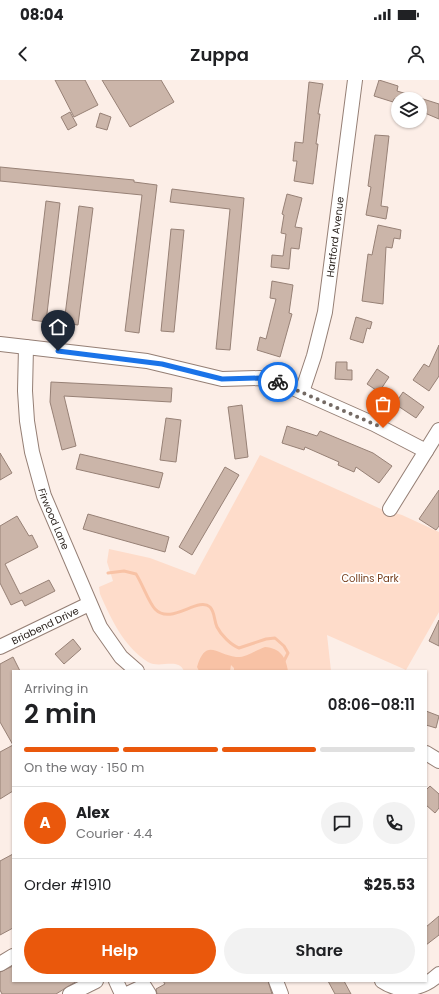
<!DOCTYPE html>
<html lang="en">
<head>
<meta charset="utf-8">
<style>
  body { margin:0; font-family:Poppins,sans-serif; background:#f2f2f2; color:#202124; height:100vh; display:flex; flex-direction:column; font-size:15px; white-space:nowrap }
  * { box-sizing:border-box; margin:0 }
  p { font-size:13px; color:#757577 }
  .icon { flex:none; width:22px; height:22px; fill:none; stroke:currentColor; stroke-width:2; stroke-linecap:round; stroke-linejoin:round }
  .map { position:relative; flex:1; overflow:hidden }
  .panel { position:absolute; left:12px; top:590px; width:415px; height:312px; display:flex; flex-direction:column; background:#fff; border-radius:0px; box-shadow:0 1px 3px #0004 }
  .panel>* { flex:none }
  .tools { position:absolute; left:391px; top:12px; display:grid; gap:8px }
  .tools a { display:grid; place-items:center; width:36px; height:36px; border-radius:50%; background:#fff; box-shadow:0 1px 3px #0004; font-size:20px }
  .pin { position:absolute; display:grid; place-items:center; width:34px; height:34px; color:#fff; margin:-41px -17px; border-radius:50% 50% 50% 0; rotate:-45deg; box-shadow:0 0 4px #0007 }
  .pin .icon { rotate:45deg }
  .courier { position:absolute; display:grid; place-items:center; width:40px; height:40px; margin:-20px; border:3px solid #1a73e8; border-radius:50%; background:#fff; color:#222; box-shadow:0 1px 5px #0007 }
  .overview em { font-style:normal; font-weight:600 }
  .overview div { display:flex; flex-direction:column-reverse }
  .overview { display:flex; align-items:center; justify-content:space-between; height:68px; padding:0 12px }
  h1 { font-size:26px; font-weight:600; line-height:30px }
  .bar { display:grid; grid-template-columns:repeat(4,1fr); gap:6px 4px; align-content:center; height:48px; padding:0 12px }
  .bar i { height:5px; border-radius:3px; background:#e0e0e0 }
  .bar .active { background:#ea580c }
  .bar p { grid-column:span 4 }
  .line { display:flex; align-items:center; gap:10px; padding:0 12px; border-top:1px solid #e0e0e0 }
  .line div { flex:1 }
  .round { display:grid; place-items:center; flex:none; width:42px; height:42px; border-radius:21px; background:#f2f2f2 }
  .action { display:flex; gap:8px; margin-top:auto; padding:8px 12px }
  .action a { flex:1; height:46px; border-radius:24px; background:#ea580c; color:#fff; font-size:16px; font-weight:600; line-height:46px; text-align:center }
  .action a+a { background:#f2f2f2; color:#202124 }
  .status { display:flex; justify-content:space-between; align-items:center; height:28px; padding:0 20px; background:#fff; direction:ltr }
  .status svg { height:11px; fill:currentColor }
  header { display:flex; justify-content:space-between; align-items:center; height:52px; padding:0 12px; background:#fff; font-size:18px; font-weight:600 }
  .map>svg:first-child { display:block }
  .green { fill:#fedcca }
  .water { fill:#f8c2a5 }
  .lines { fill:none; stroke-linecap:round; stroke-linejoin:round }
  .stream { stroke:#f8c2a5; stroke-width:3 }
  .building { fill:#cbb5a9; stroke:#978176 }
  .minor-casing { stroke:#957f75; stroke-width:16 }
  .minor { stroke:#fff; stroke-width:14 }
  .done { stroke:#746a64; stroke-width:4; stroke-dasharray:0 7.2 }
  .route { stroke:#1a73e8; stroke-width:5 }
  .labels { text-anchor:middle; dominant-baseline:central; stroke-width:3.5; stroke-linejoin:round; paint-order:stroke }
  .street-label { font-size:10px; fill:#2b231e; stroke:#fff }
  .park-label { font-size:10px; fill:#753d1b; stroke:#fff }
</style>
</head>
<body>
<div class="status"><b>08:04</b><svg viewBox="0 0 49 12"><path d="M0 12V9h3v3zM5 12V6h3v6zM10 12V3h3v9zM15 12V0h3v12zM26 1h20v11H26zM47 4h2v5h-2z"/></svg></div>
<header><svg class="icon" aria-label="back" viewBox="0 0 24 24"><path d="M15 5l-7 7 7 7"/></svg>Zuppa<svg class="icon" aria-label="person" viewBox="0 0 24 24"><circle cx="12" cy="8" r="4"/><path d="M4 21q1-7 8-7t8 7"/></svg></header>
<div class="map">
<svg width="439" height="914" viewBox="0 0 439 914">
  <rect width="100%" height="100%" fill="#fceee7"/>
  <path class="green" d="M260 375 381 429 402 435 439 452V532L406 590 327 555 331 591H184C178 577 160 589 148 582 124 567 111 539 100 514L99 507 113 501 107 482 109 469 150 478 195 495Z"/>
  <path class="water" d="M265 567C280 568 286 577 288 591H234V588L231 585 230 591H199L197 587C206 557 217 575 236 577 245 578 256 570 265 567Z"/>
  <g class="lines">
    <path class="stream" d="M108 493 124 491 136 494C142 503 149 523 155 529 171 546 198 516 210 527 215 532 214 541 217 547 221 555 231 565 239 568L266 559 275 558 284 566 288 573 284 581"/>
  </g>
  <g class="building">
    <path d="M55 0H85L98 25 74 37Z"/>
    <path d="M102 0H161L174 22 130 47Z"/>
    <path d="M379 0 398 6 397 11 417 17V19H394L393 22 374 16Z"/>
    <path d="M309 2 323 4 318 34H320L316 64H318L313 104 294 101 297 81H293L295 62 303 63Z"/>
    <path d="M420 18 439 24V39L420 31Z"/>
    <path d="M70 32 77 45 68 50 61 37Z"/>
    <path d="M100 33 111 37 107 50 96 47Z"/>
    <path d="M375 55 389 56 381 126 388 127 386 139 366 135 371 107 368 106Z"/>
    <path d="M0 87 134 100V102L157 105 139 253 125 251 142 115 0 101Z"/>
    <path d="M172 109 244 118 230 270 216 269 230 129 170 122Z"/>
    <path d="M287 114 302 118 295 147 302 148 299 169 291 168 289 189 271 187 272 175 283 176 286 154 281 153 284 135 282 134Z"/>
    <path d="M46 121 60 123 46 242 32 240Z"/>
    <path d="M79 126 93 128 78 245 64 243Z"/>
    <path d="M378 145 401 150 400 159 394 158 392 168 386 167 383 224 362 221 368 174 372 175Z"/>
    <path d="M171 149 184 150 174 252 161 251Z"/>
    <path d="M272 201 293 205 289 233 292 234 280 277 257 270 260 257 266 259 276 219 270 218Z"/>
    <path d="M356 237 372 242 370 249 367 248 363 263 350 259Z"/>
    <path d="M439 265V296L429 311 413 300 424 284 429 287Z"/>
    <path d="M336 282H347V290H352V300L335 299Z"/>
    <path d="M377 289 389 297 379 312 367 304Z"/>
    <path d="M51 302 172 308 171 322 64 316 76 366 62 370 50 322Z"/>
    <path d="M403 312 424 327 416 338 395 324Z"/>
    <path d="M242 325 248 377 235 379 228 327Z"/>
    <path d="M166 338 181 340 176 382 160 380Z"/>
    <path d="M287 346 317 356 320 351 373 373 392 386 379 403 356 387 354 392 338 385 339 382 305 367 304 370 282 363Z"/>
    <path d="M0 373 12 393 0 400Z"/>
    <path d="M80 374 163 393 159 408 76 389Z"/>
    <path d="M225 387 239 395 192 475 179 467Z"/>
    <path d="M439 410V446L436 450 419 439Z"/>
    <path d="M88 434 169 457 165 472 83 449Z"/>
    <path d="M17 436 29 456 32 455 38 467 5 484 20 514 49 500 55 511 25 526 22 520 11 525 0 503V446Z"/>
    <path d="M439 540V566L429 561Z"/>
    <path d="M73 559 81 569 64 584 55 574Z"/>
    <path d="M13 577 20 591H13V711L0 719V672L13 665 0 642V584Z"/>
    <path d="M426 631 439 636 436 648 426 645Z"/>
    <path d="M430 706 439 714V728L435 733 426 725V710Z"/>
    <path d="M13 774V848L0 855V781Z"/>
    <path d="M439 836V855L426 865V847Z"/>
    <path d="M13 886V901H77L56 914H2L0 910V892Z"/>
    <path d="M163 901H268L272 914H157L156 909 165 904Z"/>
    <path d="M328 901H344L351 914H335Z"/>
  </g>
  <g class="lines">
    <defs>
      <g id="minor">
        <path d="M0 264 147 281 222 299 260 298 275 300 374 344 426 371"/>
        <path id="s1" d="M26 267 25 311 27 341 32 372 44 416 100 547 121 577 137 591"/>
        <path id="s2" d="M302 312 314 276 325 232 355 0"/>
        <path d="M390 429 439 350"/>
        <path id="s3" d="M0 567 89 524"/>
        <path d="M426 673 439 681"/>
        <path d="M0 884 13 876"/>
        <path d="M116 901 122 914"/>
        <path d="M276 901 281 914"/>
        <path d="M382 901C401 914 423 909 439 894"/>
        <path d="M70 914 96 901"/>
        <path d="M127 914 144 906 149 914"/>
      </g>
    </defs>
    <use href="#minor" class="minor-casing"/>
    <use href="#minor" class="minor"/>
  </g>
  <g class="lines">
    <path class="done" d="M278 302 383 348"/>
    <path class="route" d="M58 271 162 284 222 299 260 298 278 302"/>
  </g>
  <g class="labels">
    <g class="street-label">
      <text stroke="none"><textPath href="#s2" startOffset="159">Hartford Avenue</textPath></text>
      <text stroke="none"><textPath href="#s1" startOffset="176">Firwood Lane</textPath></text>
      <text stroke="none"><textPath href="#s3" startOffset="50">Briabend Drive</textPath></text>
    </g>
    <g class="park-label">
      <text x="370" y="498">Collins Park</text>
    </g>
  </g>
</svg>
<div class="tools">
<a><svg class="icon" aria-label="layers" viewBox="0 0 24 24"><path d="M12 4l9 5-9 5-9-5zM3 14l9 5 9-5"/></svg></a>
</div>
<div class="pin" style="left:383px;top:348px;background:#ea580c"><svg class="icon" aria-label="bag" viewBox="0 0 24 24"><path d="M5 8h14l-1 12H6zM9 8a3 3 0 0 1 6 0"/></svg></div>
<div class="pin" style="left:58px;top:271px;background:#1f2937"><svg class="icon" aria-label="home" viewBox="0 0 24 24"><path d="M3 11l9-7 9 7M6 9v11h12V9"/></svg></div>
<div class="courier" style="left:278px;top:302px"><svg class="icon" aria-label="bike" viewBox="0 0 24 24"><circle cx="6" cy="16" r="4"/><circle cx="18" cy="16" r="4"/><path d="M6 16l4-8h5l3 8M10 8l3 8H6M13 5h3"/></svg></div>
<section class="panel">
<div class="overview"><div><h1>2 min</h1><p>Arriving in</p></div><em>08:06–08:11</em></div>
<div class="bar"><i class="active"></i><i class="active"></i><i class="active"></i><i></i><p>On the way · 150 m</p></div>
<div class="line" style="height:72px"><b class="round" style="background:#ea580c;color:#fff">A</b><div><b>Alex</b><p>Courier · 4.4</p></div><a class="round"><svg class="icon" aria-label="chat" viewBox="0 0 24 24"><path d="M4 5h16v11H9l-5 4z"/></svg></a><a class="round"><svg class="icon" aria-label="phone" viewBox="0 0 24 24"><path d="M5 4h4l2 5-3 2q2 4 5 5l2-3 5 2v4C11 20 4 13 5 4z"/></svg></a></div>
<div class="line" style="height:52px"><div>Order #1910</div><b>$25.53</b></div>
<div class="action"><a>Help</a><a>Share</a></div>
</section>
</div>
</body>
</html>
